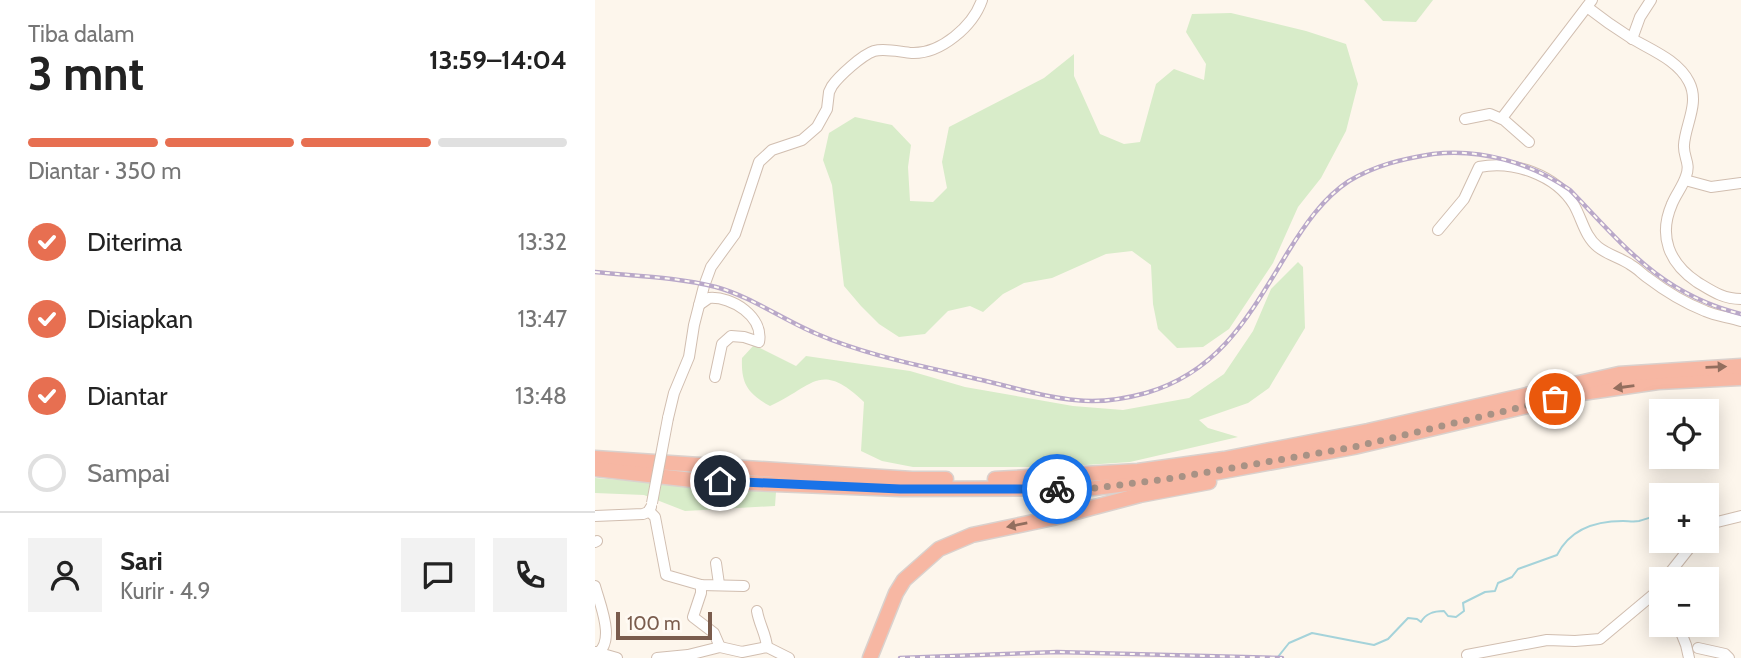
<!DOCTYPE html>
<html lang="id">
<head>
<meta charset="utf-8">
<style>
  body { margin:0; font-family:Cabin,sans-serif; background:#f2f2f2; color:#222; height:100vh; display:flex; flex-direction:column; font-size:26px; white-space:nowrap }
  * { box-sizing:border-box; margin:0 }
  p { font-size:23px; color:#767676 }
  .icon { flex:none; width:38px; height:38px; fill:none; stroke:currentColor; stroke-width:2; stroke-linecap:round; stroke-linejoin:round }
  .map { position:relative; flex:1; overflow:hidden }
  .drawer { display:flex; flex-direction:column; background:#fff; width:595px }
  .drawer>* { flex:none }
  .fabs { position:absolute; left:1054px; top:399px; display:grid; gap:14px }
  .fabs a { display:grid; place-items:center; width:70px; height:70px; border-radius:0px; background:#fff; box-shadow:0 4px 18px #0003; font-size:35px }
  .scale { position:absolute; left:21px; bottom:18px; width:96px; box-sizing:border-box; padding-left:7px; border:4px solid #7a5c4d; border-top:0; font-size:19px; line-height:24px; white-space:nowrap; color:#7a5c4d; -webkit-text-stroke:5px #fffaf3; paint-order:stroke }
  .pin { position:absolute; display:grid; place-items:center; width:60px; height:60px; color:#fff; margin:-30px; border:4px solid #fff; border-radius:50%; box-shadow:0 2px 7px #0007 }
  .courier { position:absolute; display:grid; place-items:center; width:70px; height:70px; margin:-35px; border:5px solid #1a73e8; border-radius:50%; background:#fff; color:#222; box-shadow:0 2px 9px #0007 }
  .overview em { font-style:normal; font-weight:700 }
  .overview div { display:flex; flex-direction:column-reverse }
  .overview { display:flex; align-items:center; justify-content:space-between; height:119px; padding:0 28px }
  h1 { font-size:46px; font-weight:700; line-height:52px }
  .bar { display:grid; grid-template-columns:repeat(4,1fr); gap:10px 7px; align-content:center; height:84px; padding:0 28px }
  .bar i { height:9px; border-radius:5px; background:#e0e0e0 }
  .bar .current { background:#e76f51 }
  .bar p { grid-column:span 4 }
  .line { display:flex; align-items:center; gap:18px; padding:0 28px; border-top:2px solid #e0e0e0 }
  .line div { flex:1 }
  .round { display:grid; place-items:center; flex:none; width:74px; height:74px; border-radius:0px; background:#f2f2f2 }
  ol { padding:0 28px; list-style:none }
  li { display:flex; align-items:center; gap:21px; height:77px }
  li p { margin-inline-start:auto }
  li .icon { padding:7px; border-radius:50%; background:#e76f51; color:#fff; stroke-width:4 }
  li:last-child { color:#767676 }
  li i { width:38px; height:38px; border:4px solid #e0e0e0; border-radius:50% }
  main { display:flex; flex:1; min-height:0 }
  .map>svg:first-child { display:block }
  .green { fill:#d8ecc9 }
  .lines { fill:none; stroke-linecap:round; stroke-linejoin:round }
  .stream { stroke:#a5d3da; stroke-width:2 }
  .minor-casing { stroke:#d1beb0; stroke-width:12 }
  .highway-casing { stroke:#dad1cd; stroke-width:17 }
  .minor { stroke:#fff; stroke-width:10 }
  .highway { stroke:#f7b7a3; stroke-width:14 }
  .rail-casing { stroke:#b9a8c9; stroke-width:4.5 }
  .rail { stroke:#fffaf3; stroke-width:2; stroke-dasharray:5; stroke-linecap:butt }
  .minor-bridge-casing { stroke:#d1beb0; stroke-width:12; stroke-linecap:butt }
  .minor-bridge { stroke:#fff; stroke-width:10 }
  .oneway { fill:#936e5e }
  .done { stroke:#a89285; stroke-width:7; stroke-dasharray:0 12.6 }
  .route { stroke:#1a73e8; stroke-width:9 }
</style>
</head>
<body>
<main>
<section class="drawer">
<div class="overview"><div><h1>3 mnt</h1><p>Tiba dalam</p></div><em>13:59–14:04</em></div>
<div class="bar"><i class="current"></i><i class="current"></i><i class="current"></i><i></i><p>Diantar · 350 m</p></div>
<ol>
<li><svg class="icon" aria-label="check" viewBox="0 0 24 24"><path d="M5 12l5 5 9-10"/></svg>Diterima<p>13:32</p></li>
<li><svg class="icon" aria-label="check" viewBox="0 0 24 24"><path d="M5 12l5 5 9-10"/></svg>Disiapkan<p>13:47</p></li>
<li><svg class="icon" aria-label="check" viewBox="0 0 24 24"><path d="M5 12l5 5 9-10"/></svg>Diantar<p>13:48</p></li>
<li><i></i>Sampai</li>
</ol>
<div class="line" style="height:126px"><a class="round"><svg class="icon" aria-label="person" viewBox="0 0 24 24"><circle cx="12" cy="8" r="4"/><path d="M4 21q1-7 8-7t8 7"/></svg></a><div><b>Sari</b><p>Kurir · 4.9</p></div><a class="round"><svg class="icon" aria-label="chat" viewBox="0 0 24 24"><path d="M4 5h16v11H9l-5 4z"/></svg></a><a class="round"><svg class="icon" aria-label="phone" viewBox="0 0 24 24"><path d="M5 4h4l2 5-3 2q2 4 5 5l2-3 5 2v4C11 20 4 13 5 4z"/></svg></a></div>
</section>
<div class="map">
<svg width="1146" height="658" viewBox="0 0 1146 658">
  <rect width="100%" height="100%" fill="#fdf6ec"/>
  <g class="green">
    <path d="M769 0H838L821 22 788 21Z"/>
    <path d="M636 13 711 31 751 44 763 84 751 131 726 178 703 207 678 263 634 329 608 347 582 348 563 329 558 304 556 265 537 251 511 254 457 278 429 283 408 294 388 312 375 306 353 311 330 334 304 337 284 324 266 306 249 286 237 185 228 160 234 133 260 117 297 125 316 145 313 167 315 201 338 202 352 188 347 162 354 127 449 78 479 54V76L505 134 529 144 545 142 561 84 579 69 609 80 611 64 591 32 597 14Z"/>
    <path d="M703 262 708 267 710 328 674 388 653 403 604 420 613 428 643 437 535 462 461 467H318L287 461 266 451 269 402C224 359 217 388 175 406 152 393 146 383 147 358L159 345 201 366 211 356 315 371 370 387 478 406 528 410 594 398 629 374 658 331 676 289Z"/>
    <path d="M0 478 181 492 180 506 90 511 49 495 0 493Z"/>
  </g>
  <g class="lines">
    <g class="stream">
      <path d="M1093 495 1096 490"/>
      <path d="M682 658 694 643 717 633 779 645 793 639 813 618 822 619 826 622C831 613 839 611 849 611L853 616 861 617 869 611 868 603 890 592 900 591 903 583 917 577 923 569 962 555C975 529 1000 521 1028 521 1033 521 1039 522 1044 521 1052 519 1058 516 1066 515"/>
    </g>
    <defs>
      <g id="minor">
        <path d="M992 7C1006 18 1020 28 1036 38 1056 50 1083 60 1094 82 1105 103 1090 125 1089 145 1088 157 1096 163 1091 176 1088 186 1081 194 1077 204 1063 236 1074 263 1102 282 1117 291 1128 299 1146 299"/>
        <path d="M1037 39 1045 17 1056 0"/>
        <path d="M907 118 997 0"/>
        <path d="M870 119 895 114 909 120 934 142"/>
        <path d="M1090 180 1116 187 1146 183"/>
        <path d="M843 230 869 199 884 167C918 160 961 175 979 205 987 219 990 237 1003 247 1013 255 1026 258 1036 265 1043 269 1047 274 1053 278 1070 291 1090 303 1110 311 1121 316 1134 317 1146 321"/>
        <path d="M104 305 114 298C137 296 169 317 164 342L149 337 136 336 127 344 120 377"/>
        <path d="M73 418 79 393 94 357 99 325 109 286 116 267 140 234 164 162 177 150 207 140 222 127 232 109 234 92 237 86C244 76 267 55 279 51 290 48 305 52 317 53 346 54 378 26 387 0"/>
        <path d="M54 511 60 517 71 575 106 585 149 586"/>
        <path d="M0 516 48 514 53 512 56 507"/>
        <path d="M1111 529 1118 523 1146 516"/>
        <path d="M0 542 2 541"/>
        <path d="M121 563 124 584"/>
        <path d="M1074 579 1077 570 1100 541"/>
        <path d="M0 586C5 605 22 643 0 655"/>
        <path d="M162 611C164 624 171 634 172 647"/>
        <path d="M1083 625 1091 645 1094 658"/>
        <path d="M125 647 147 652 172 647 194 658"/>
        <path d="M1103 648 1130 654 1134 658"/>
        <path d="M1 652 22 658"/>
        <path d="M872 655 952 640 980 641 1005 639 1066 588"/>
        <path d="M62 658 93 655 125 647 119 633 98 617 106 593V585"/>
      </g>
      <g id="highway">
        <path d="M0 458 317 479H351"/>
        <path d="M0 469 106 481 305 489 500 488 618 473 759 447 987 393 1063 382 1146 378"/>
        <path d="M400 479 543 471 629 459 773 431 1024 374 1146 366"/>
        <path d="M275 658 301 593 309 580 344 549 377 535 458 518 545 495 614 482"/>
      </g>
    </defs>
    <use href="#minor" class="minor-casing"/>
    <use href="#highway" class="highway-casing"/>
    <use href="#minor" class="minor"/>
    <use href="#highway" class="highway"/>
    <defs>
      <g id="rail">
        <path d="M0 272C40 276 82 277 121 287 157 297 188 320 222 334 273 356 328 366 382 379 414 386 447 397 480 400 503 403 529 399 551 393 626 371 655 314 693 252 709 226 728 198 754 181 781 165 807 159 838 154 885 148 936 163 975 190 1029 246 1066 294 1146 314"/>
        <path d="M305 658 462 652 687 658"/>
      </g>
    </defs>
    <use href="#rail" class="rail-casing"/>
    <use href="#rail" class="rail"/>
    <defs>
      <path id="minor-bridge" d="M57 503 73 418"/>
    </defs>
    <use href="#minor-bridge" class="minor-bridge-casing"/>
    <use href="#minor-bridge" class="minor-bridge"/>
  </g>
  <defs><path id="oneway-solid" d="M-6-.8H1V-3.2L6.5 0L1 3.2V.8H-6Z" transform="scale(1.75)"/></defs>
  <g class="oneway">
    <use href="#oneway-solid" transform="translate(1121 367) rotate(-2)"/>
    <use href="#oneway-solid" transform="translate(1029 387) rotate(172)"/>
    <use href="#oneway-solid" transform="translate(422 525) rotate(169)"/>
  </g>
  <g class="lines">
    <path class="done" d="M462 489 500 488 572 479 759 447 960 399"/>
    <path class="route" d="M125 481 305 489H462"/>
  </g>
</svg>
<div class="fabs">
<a><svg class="icon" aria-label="locate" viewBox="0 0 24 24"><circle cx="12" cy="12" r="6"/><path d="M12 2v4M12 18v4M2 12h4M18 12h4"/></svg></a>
<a>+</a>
<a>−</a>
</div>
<div class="scale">100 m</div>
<div class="pin" style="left:960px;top:399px;background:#ea580c"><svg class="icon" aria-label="bag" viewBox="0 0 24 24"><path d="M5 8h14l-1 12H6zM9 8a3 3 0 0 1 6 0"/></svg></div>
<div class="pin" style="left:125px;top:481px;background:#1f2937"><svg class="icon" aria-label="home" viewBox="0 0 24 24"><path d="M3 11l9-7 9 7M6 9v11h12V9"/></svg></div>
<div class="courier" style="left:462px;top:489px"><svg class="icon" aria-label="bike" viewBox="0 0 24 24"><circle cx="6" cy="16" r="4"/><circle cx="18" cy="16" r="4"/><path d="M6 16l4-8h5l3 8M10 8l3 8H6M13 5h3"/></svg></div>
</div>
</main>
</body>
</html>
